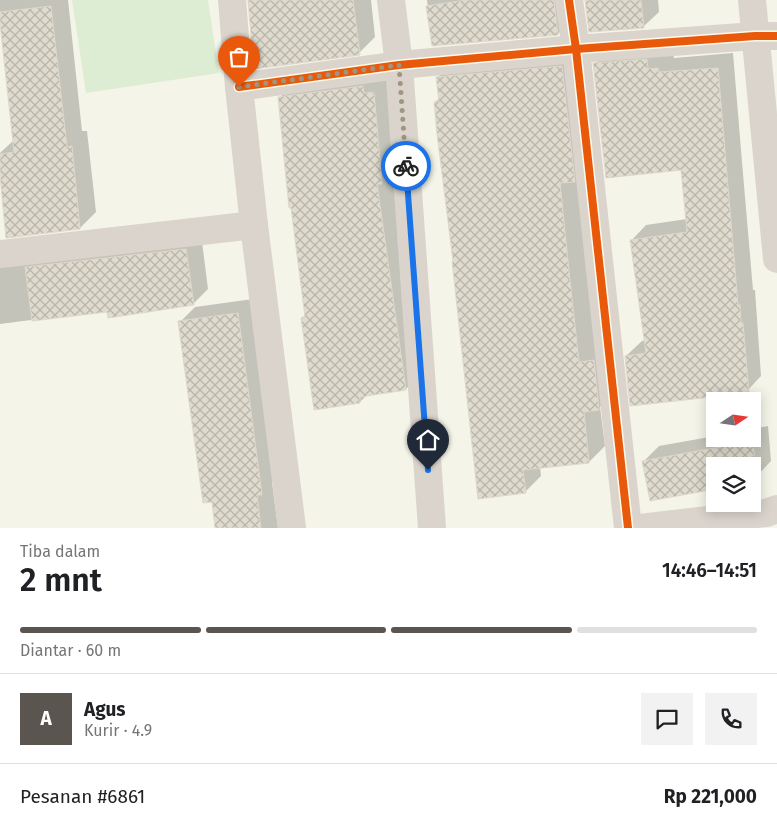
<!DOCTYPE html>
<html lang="id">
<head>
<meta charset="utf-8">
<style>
  body { margin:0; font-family:"Fira Sans",sans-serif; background:#f2f2f2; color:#202124; height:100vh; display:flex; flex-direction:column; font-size:19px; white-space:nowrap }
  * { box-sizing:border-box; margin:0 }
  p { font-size:16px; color:#757577 }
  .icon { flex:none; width:28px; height:28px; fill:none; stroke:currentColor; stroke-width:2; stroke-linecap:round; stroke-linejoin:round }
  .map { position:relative; height:528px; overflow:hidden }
  .panel { display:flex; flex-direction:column; background:#fff; flex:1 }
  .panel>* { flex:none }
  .needle { width:32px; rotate:77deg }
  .controls { position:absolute; left:706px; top:392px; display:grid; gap:10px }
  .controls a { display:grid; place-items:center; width:55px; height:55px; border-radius:0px; background:#fff; box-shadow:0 2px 12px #0003; font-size:25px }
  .pin { position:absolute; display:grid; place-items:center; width:42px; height:42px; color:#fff; margin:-51px -21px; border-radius:50% 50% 50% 0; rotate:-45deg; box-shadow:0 0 5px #0007 }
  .pin .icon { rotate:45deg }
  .courier { position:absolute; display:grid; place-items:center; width:50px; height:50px; margin:-25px; border:4px solid #1a73e8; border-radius:50%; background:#fff; color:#222; box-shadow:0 1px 6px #0007 }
  .head em { font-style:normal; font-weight:600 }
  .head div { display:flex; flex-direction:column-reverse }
  .head { display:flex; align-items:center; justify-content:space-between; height:85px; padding:0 20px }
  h1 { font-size:32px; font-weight:600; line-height:38px }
  .bar { display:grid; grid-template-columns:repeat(4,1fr); gap:8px 5px; align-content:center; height:60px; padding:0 20px }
  .bar i { height:6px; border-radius:4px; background:#e0e0e0 }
  .bar .active { background:#5a554e }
  .bar p { grid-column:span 4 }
  .line { display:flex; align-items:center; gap:12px; padding:0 20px; border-top:1px solid #e0e0e0 }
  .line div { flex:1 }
  .round { display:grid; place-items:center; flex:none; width:52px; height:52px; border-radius:0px; background:#f2f2f2 }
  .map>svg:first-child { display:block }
  .pitch { fill:#dcedd3 }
  .shadow { fill:#0003 }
  .building { fill:url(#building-cross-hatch); stroke:#ded8cb }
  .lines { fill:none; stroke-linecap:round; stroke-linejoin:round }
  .street { stroke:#dad4cd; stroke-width:28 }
  .cycleway-casing { stroke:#fefbe8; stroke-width:11 }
  .cycleway { stroke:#e8590c; stroke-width:8 }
  .done { stroke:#a09581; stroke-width:5; stroke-dasharray:0 9 }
  .route { stroke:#1a73e8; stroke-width:6 }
</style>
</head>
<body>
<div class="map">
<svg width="777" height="528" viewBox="0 0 777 528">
  <defs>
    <pattern id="building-cross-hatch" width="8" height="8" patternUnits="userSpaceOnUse" patternTransform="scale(1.25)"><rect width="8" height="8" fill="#dfdbce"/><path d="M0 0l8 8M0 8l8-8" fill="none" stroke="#b9b5a9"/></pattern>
  </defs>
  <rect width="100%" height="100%" fill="#f5f4e8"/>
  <path class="pitch" d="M72 0H208L219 73 86 93Z"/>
  <g class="shadow">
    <path d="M0 0H68L82 131H87L96 212 80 228 0 163V153L14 140 0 11Z"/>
    <path d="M249 0H371L375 37 359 53Z"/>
    <path d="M427 0H570L573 18 558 34 433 45Z"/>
    <path d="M586 0H658L659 12 643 27Z"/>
    <path d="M610 49 673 54 674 58 733 53 742 162 753 290H755L761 376 746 392 626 356 642 341 646 340 631 241 646 225 687 219 683 168 595 64Z"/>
    <path d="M578 51 615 393 600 407 605 446 589 462 540 467 541 476 525 492 453 261 435 102 440 98 437 78 453 62Z"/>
    <path d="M388 78 397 168 392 172 421 374 406 389 368 394 360 402 302 318 306 314 279 98 294 83Z"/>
    <path d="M201 234 208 289 193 304 108 310 0 324V260Z"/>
    <path d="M253 299 276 478 272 482 278 528H216L213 500 180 322 195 307Z"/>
    <path d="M768 426 771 461 756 477 752 466H715V481L643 462 659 446 715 436V439H752V429Z"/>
  </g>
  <g class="building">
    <path d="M248 0H353L360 55 254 69Z"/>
    <path d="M466 0H554L558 35 432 46 426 6Z"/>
    <path d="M585 0H641L644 28 589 32Z"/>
    <path d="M51 6 67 147 72 146 80 229 6 238 0 176V154L14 152 0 23V12Z"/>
    <path d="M647 59 648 69 658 68 659 72 718 68 738 305H740L741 323H743L749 393 630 406 625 356 646 353 630 240 687 232 681 170 606 178 593 63Z"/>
    <path d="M562 66 575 182 560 183 569 271 579 362 594 360 599 410 584 412 589 463 523 470 526 493 478 499 452 261H453L437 134 434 102 439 101 436 77Z"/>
    <path d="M363 86 364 93 374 92 382 184H377L406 390 360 397V403L314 410 301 318 305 317 291 208H289L278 97Z"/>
    <path d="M186 249 194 305 108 318 107 312 32 321 25 267Z"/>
    <path d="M238 313 262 495H257L261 528H215L212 502 203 503 178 321Z"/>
    <path d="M753 441 757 478H752V466H715V489L650 501 642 461Z"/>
  </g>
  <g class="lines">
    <g class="street">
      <path d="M391 0 399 65 432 528"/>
      <path d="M569 0 576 49 628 528"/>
      <path d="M752 0 777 259"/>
      <path d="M239 87 399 65 576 49 755 36H777"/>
      <path d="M254 225 292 528"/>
      <path d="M0 254 254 225 239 87 232 0"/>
      <path d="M640 528 766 513 777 509"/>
    </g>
    <defs>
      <g id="cycleway">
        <path d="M569 0 576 49 628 528"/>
        <path d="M239 87 399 65 576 49 755 36H777"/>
      </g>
    </defs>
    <use href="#cycleway" class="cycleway-casing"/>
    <use href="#cycleway" class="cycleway"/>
  </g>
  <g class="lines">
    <path class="done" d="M239 87 399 65 406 166"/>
    <path class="route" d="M406 166 428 470"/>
  </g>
</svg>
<div class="controls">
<a><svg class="needle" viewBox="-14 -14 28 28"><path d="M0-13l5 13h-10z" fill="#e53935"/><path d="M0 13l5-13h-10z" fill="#757577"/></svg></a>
<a><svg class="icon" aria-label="layers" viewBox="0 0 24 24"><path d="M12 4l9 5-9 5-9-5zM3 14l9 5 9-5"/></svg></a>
</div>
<div class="pin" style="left:239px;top:87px;background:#ea580c"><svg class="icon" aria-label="bag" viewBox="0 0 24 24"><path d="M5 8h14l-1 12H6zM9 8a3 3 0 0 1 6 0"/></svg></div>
<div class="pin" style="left:428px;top:470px;background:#1f2937"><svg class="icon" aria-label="home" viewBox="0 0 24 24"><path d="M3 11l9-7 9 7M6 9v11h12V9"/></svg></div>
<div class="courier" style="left:406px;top:166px"><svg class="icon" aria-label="bike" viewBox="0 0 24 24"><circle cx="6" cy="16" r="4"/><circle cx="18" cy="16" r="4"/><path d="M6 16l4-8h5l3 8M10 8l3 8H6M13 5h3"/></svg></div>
</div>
<section class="panel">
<div class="head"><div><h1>2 mnt</h1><p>Tiba dalam</p></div><em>14:46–14:51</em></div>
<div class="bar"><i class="active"></i><i class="active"></i><i class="active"></i><i></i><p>Diantar · 60 m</p></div>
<div class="line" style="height:90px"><b class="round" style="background:#5a554e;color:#fff">A</b><div><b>Agus</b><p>Kurir · 4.9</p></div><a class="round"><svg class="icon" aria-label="chat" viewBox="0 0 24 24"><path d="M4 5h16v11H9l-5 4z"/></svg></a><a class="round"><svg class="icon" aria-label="phone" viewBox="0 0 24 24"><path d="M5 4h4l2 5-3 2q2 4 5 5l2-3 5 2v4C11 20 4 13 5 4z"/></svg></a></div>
<div class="line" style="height:65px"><div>Pesanan #6861</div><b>Rp 221,000</b></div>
</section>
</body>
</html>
